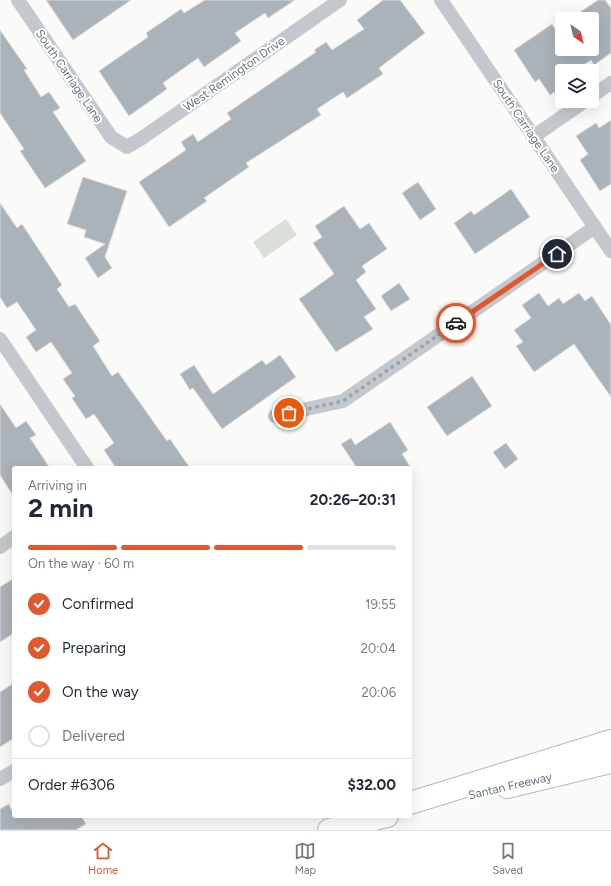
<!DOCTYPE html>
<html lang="en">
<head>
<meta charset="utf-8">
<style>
  body { margin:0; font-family:Figtree,sans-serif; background:#f2f2f3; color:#1f2937; height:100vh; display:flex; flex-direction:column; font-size:15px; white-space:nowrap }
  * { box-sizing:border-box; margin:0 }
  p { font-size:13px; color:#747a83 }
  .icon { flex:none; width:22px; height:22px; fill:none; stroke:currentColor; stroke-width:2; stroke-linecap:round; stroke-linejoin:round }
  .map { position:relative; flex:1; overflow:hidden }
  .drawer { position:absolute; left:12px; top:466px; width:400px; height:352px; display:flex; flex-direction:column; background:#fff; border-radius:4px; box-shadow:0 4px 16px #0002 }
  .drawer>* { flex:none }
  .needle { width:26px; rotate:146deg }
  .fabs { position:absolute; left:555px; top:12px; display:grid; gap:8px }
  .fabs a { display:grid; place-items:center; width:44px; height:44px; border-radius:4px; background:#fff; box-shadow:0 4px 16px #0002; font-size:20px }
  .pin { position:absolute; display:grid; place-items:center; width:34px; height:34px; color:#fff; margin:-17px; border:2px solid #fff; border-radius:50%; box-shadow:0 1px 4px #0007 }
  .courier { position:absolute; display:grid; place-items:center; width:40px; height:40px; margin:-20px; border:3px solid #e4572e; border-radius:50%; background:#fff; color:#222; box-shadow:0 1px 5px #0007 }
  .headline em { font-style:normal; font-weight:700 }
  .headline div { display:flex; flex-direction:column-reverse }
  .headline { display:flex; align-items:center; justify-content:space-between; height:68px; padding:0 16px }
  h1 { font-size:26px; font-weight:700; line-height:30px }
  .bar { display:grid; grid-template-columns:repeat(4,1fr); gap:6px 4px; align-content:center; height:48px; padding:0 16px }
  .bar i { height:5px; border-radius:3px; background:#e0e1e3 }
  .bar .on { background:#e4572e }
  .bar p { grid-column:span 4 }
  .line { display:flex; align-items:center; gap:10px; padding:0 16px; border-top:1px solid #e0e1e3 }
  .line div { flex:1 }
  ol { padding:0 16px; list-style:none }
  li { display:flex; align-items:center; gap:12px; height:44px }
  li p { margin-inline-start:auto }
  li .icon { padding:4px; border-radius:50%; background:#e4572e; color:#fff; stroke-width:4 }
  li:last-child { color:#747a83 }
  li i { width:22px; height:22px; border:2px solid #e0e1e3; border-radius:50% }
  .dock { display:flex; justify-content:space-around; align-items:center; height:56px; border-top:1px solid #e0e1e3; background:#fff; font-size:11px; color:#747a83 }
  .dock a { display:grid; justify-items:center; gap:2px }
  .dock .on { color:#e4572e }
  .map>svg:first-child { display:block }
  .green { fill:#dadfd7 }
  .building { fill:#aab3b9; stroke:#dcdcda }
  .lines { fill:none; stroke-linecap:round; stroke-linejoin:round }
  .motorway-casing { stroke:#b4b9bd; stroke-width:24 }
  .minor { stroke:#c3c8cc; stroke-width:14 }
  .motorway { stroke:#fff; stroke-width:22 }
  .done { stroke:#99a4ac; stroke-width:4; stroke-dasharray:0 7.2 }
  .route { stroke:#e4572e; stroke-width:5 }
  .labels { text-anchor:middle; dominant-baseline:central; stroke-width:4; stroke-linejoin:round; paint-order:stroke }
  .street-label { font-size:12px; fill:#657683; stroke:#fff }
</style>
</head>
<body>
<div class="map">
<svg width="611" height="830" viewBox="0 0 611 830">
  <rect width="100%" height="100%" fill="#fafaf8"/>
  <path class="green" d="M286 219 297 235 264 258 253 242Z"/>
  <g class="building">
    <path d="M46 0H131L73 40Z"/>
    <path d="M205 0H295L268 18 265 13 235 33 241 41 204 67 198 58 163 83 167 89 129 116 99 71 148 37 146 33 181 9 184 13Z"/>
    <path d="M383 0H400L425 33 379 68 383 74 347 98 343 92 317 109 321 115 246 163 249 167 204 198 207 201 169 227 139 182 186 150 181 142 193 134 198 142 231 119 227 113 316 52 314 50 326 42 332 50 364 29 357 20Z"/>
    <path d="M598 0H605L611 8V53L594 65 591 60 574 71H562V87L550 95 539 79 535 82 514 50 552 24 562 40V49H592V19H570Z"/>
    <path d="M0 30 27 69 24 70 41 97 49 92 60 108 53 112 86 161 45 188 20 151 24 149 0 113Z"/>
    <path d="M611 120V184L600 191 580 160 588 154 576 136 596 123 599 128Z"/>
    <path d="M83 177 127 191 105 257 112 268 98 278 85 258 105 244 84 237 86 230 67 224Z"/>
    <path d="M418 182 436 209 420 220 402 193Z"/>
    <path d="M511 189 530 217 475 254 454 223 471 211 474 215Z"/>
    <path d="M0 203 17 228 22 224 62 285 57 289 69 307 75 304 100 341 93 346 112 376 118 372 167 441 170 439 190 468H116L104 450 114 443 94 414 86 419 72 398 75 396 63 379 72 373 51 342 36 352 26 337 36 330 17 302 7 308 0 297Z"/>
    <path d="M344 206 360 229 369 223 387 249 362 266 366 272 356 280 376 309 364 317 373 329 336 352 299 299 334 274 313 243 322 237 315 226Z"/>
    <path d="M399 283 410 299 391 311 381 296Z"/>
    <path d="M539 293 548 306 559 298 563 304 579 293 585 301 592 296 611 325V397L574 344 534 372 516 346 523 342 514 330 531 318 522 305Z"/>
    <path d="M280 355 296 377 222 429 193 388 190 390 180 374 194 365 213 394 262 360 266 365Z"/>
    <path d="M472 376 492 406 447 436 427 407Z"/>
    <path d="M0 404 16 428 26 421 36 435 30 438 50 468H14V497L0 475Z"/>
    <path d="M390 422 408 450 402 454 411 468H357L341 444 351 438 355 445Z"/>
    <path d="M506 443 518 459 505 469 493 452Z"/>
    <path d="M14 578V633L0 642V587Z"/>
    <path d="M14 683V738L0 747V692Z"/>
    <path d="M9 804 14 816H81L86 824 76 830H0V809Z"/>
  </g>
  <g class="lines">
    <defs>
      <g id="motorway">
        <path d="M507 787 611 762"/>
        <path d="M410 803 611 741"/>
        <path d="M329 830 387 816"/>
      </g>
    </defs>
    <use href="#motorway" class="motorway-casing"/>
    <g class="minor">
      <path d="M18 0 111 137 127 147 142 138 340 0"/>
      <path d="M441 0 611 251"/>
      <path d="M592 96 611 83"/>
      <path d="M533 137 585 101"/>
      <path d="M0 339 87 468"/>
      <path d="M275 416 343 401 595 227"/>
      <path d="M0 547 14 537"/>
      <path d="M0 779 14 771"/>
    </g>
    <use href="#motorway" class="motorway"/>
  </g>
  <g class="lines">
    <path class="done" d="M289 413 343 401 456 323"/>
    <path class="route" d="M456 323 557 254"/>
  </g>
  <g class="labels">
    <g class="street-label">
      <text transform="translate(234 74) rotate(-35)">West Remington Drive</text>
      <text transform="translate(69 76) rotate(56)">South Carriage Lane</text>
      <text transform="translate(526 126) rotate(56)">South Carriage Lane</text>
      <text transform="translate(510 786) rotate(-13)">Santan Freeway</text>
    </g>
  </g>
</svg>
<div class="fabs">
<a><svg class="needle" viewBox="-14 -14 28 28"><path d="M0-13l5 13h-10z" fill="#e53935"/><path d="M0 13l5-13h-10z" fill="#747a83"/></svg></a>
<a><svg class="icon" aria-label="layers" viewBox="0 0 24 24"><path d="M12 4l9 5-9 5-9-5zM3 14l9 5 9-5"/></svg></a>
</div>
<div class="pin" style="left:289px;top:413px;background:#ea580c"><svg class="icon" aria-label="bag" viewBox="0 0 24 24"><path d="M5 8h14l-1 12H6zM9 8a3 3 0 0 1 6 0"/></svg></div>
<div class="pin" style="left:557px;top:254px;background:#1f2937"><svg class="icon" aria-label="home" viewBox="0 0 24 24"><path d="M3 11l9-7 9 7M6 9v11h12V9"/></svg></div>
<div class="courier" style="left:456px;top:323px"><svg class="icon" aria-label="car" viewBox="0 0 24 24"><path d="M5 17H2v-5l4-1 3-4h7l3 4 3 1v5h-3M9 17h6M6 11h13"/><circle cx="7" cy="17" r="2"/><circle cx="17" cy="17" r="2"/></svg></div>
<section class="drawer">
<div class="headline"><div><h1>2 min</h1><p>Arriving in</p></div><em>20:26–20:31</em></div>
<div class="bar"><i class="on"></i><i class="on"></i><i class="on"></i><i></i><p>On the way · 60 m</p></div>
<ol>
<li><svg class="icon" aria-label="check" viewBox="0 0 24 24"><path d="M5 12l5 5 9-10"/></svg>Confirmed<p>19:55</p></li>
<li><svg class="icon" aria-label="check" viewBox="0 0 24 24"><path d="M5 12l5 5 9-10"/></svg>Preparing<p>20:04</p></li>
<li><svg class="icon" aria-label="check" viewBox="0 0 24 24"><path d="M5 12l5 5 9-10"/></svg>On the way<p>20:06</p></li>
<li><i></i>Delivered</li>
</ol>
<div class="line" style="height:52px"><div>Order #6306</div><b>$32.00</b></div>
</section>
</div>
<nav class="dock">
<a class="on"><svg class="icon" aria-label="home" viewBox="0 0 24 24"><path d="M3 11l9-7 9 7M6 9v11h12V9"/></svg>Home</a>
<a><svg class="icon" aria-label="map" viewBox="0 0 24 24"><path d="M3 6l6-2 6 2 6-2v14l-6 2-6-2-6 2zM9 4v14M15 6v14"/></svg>Map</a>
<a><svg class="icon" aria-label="saved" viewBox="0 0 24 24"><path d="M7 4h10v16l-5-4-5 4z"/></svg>Saved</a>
</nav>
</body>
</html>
